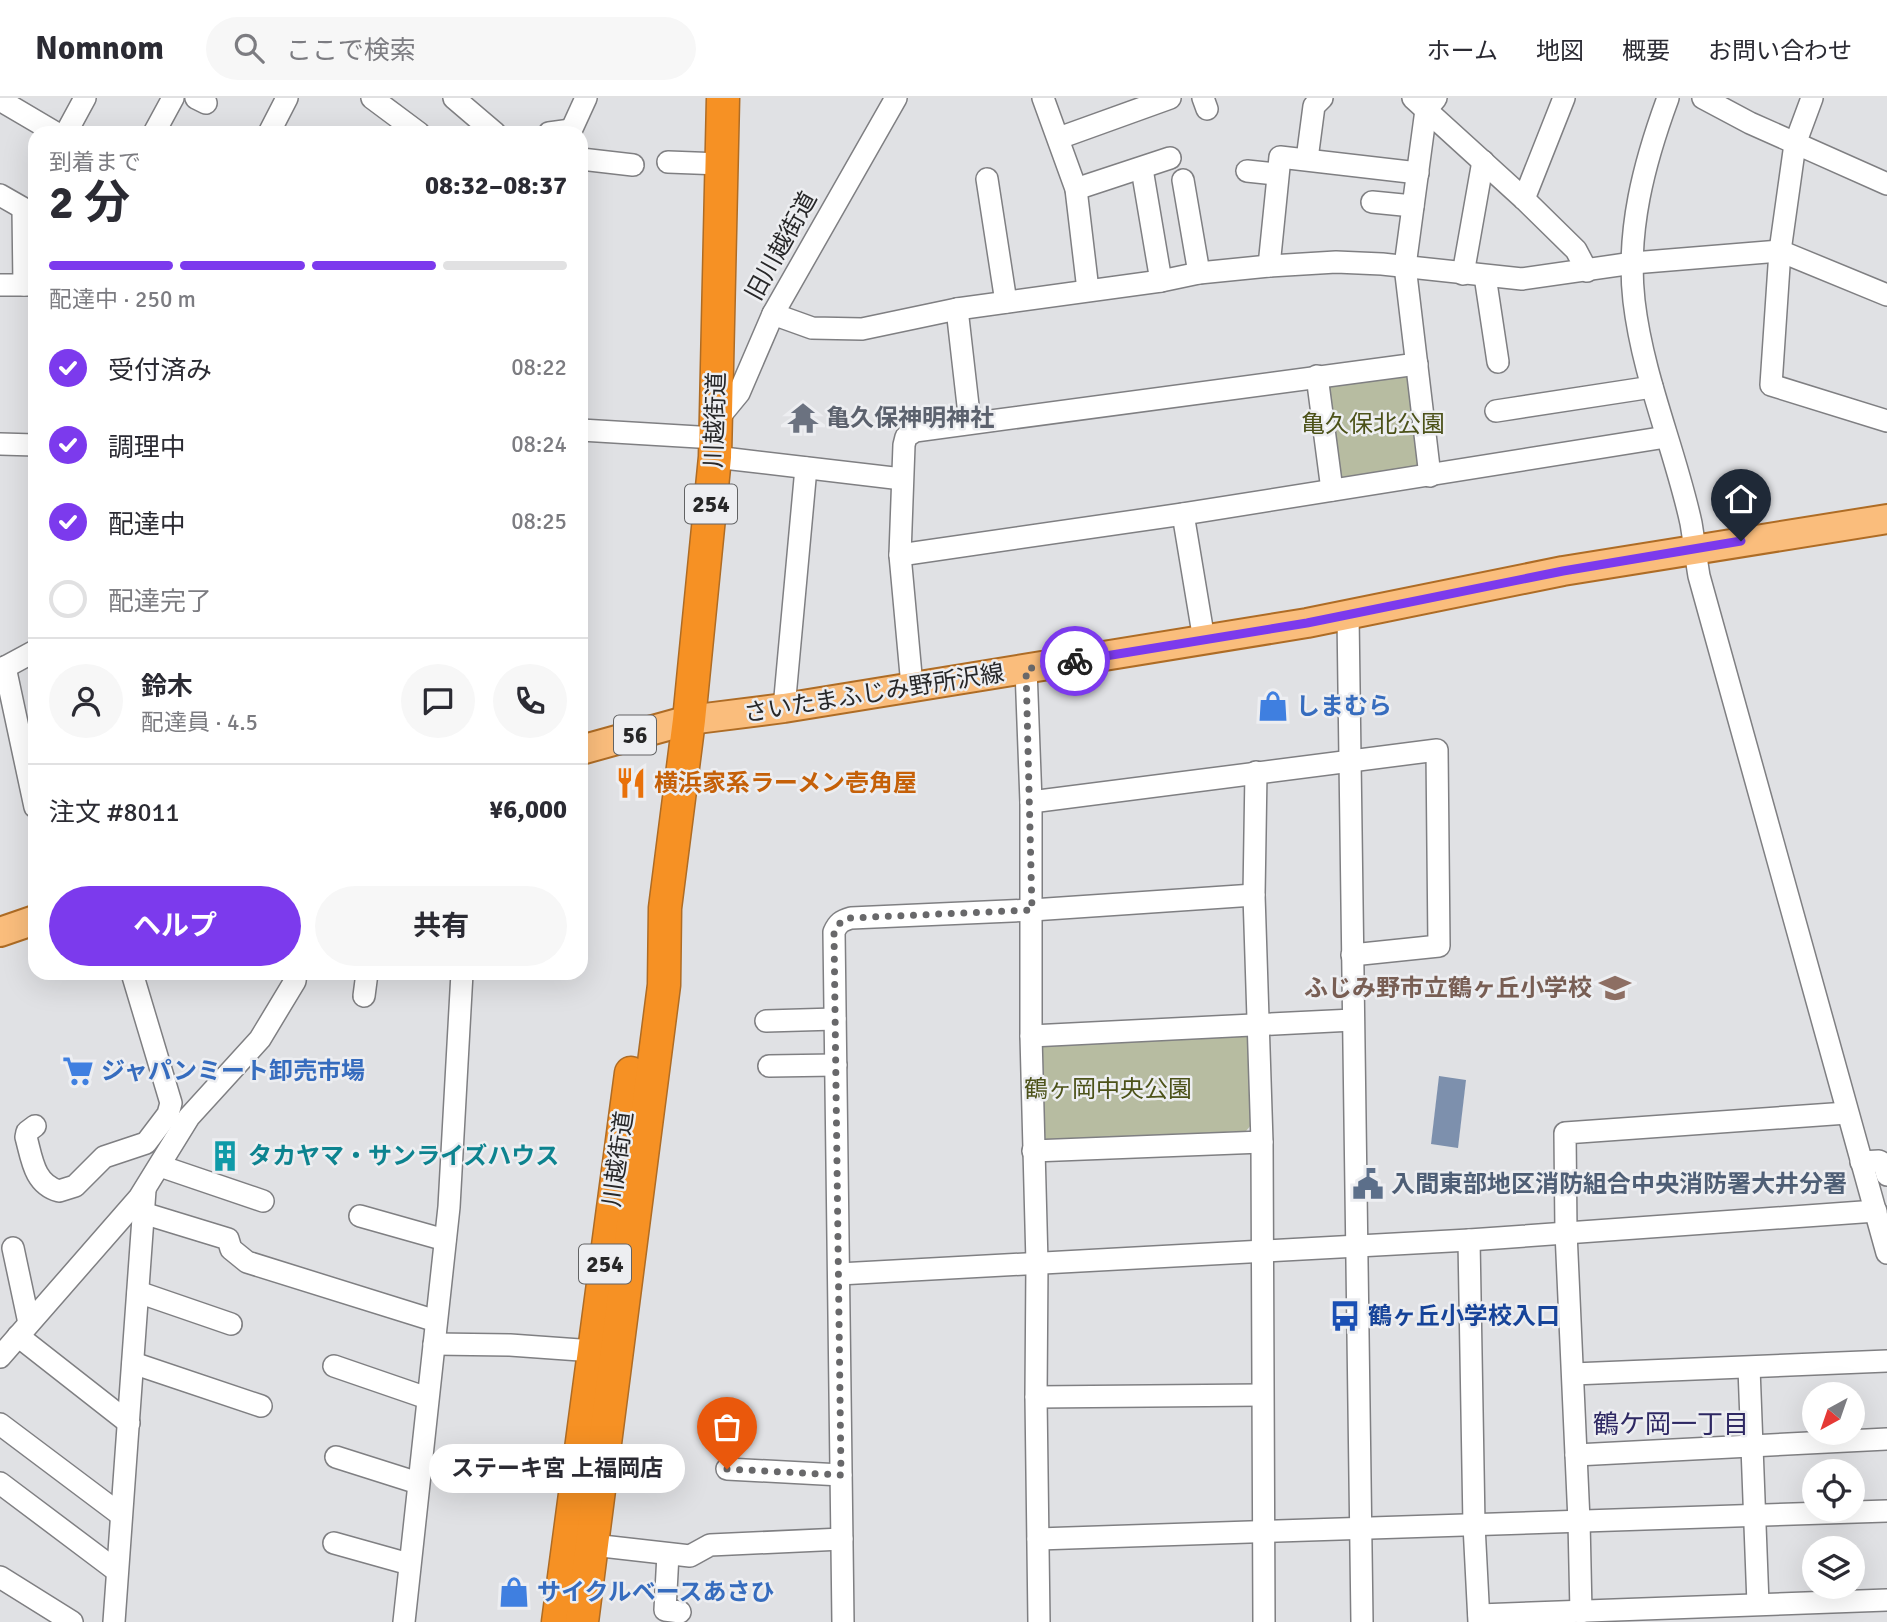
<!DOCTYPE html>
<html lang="ja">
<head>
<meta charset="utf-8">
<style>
  body { margin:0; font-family:Signika,"Noto Sans JP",sans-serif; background:#f7f7f7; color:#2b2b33; height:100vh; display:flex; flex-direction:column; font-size:26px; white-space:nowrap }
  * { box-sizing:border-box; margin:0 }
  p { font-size:23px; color:#7c7c81 }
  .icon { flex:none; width:38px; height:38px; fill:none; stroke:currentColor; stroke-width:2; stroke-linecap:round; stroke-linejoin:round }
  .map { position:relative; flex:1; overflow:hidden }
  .drawer { position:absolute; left:28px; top:28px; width:560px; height:854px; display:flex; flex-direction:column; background:#fff; border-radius:21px; box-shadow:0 7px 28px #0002 }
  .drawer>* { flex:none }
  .needle { width:46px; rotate:220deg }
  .buttons { position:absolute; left:1802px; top:1284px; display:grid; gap:14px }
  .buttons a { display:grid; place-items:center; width:63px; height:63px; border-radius:50%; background:#fff; box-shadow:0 7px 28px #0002; font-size:35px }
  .pin { position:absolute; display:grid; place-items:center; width:60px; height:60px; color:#fff; margin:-72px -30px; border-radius:50% 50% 50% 0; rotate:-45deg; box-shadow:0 0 7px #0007 }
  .pin .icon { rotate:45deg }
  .courier { position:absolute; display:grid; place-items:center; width:70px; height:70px; margin:-35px; border:5px solid #7c3aed; border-radius:50%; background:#fff; color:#222; box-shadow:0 2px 9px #0007 }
  .bubble { position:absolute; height:49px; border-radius:24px; background:#fff; box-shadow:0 7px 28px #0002; font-size:23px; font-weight:700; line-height:49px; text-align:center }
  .summary em { font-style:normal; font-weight:700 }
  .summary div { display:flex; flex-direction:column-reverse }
  .summary { display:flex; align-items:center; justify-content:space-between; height:119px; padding:0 21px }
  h1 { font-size:46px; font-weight:700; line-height:52px }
  .bar { display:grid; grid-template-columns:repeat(4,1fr); gap:10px 7px; align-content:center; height:84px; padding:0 21px }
  .bar i { height:9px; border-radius:5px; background:#e1e1e2 }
  .bar .selected { background:#7c3aed }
  .bar p { grid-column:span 4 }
  .line { display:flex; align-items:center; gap:18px; padding:0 21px; border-top:2px solid #e1e1e2 }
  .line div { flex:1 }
  .round { display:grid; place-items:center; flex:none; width:74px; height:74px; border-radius:37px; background:#f7f7f7 }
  ol { padding:0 21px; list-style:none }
  li { display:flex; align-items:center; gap:21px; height:77px }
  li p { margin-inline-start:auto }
  li .icon { padding:7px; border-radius:50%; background:#7c3aed; color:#fff; stroke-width:4 }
  li:last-child { color:#7c7c81 }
  li i { width:38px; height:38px; border:4px solid #e1e1e2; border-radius:50% }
  .cta { display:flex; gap:14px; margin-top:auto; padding:14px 21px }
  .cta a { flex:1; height:80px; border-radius:42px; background:#7c3aed; color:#fff; font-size:28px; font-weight:700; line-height:80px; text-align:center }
  .cta a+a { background:#f7f7f7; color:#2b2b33 }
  header { display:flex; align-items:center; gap:42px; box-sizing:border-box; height:98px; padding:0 35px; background:#fff; border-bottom:2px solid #e1e1e2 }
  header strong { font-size:33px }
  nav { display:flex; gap:38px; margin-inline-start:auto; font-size:24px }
  .search { width:490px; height:63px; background:#f7f7f7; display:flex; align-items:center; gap:18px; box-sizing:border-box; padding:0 24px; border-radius:38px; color:#7c7c81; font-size:26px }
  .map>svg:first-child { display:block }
  .green { fill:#b7bca1 }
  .water { fill:#7d90ad }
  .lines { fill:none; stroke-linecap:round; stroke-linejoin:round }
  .minor-casing { stroke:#7f7f82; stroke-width:24 }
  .major-casing { stroke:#ae6c25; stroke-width:32 }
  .highway-casing { stroke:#ae6c25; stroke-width:35 }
  .minor { stroke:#fff; stroke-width:21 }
  .major { stroke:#fabd7c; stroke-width:28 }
  .highway { stroke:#f69124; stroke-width:32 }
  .done { stroke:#68686a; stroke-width:7; stroke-dasharray:0 12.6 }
  .route { stroke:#7c3aed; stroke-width:9 }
  .labels { text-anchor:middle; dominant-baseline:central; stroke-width:5; stroke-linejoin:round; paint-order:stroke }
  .shield { fill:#edeef1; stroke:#626364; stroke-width:2 }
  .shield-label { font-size:23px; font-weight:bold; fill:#272728 }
  .street-label { font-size:24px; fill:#272728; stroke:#edeef1 }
  .worship-label { font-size:24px; font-weight:bold; fill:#5b616d; stroke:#edeef1; text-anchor:start }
  .park-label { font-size:24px; fill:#4c5219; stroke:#edeef1 }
  .shop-label { font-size:24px; font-weight:bold; fill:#366cbe; stroke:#edeef1; text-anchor:start }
  .food-label { font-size:24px; font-weight:bold; fill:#c56008; stroke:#edeef1; text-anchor:start }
  .education-label { font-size:24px; font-weight:bold; fill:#785e54; stroke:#edeef1; text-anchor:end }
  .culture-label { font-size:24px; font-weight:bold; fill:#0d838f; stroke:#edeef1; text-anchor:start }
  .service-label { font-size:24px; font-weight:bold; fill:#4e5e75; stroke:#edeef1; text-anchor:start }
  .transit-label { font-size:24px; font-weight:bold; fill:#164399; stroke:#edeef1; text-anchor:start }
  .neighbourhood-label { font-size:26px; fill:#2e2863; stroke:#edeef1 }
</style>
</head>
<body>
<header>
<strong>Nomnom</strong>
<div class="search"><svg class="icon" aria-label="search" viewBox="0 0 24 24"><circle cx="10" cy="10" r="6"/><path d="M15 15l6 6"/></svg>ここで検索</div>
<nav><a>ホーム</a><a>地図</a><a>概要</a><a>お問い合わせ</a></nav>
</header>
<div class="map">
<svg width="1887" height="1524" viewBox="0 0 1887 1524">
  <rect width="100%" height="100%" fill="#e0e1e4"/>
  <g class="green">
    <path d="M1404 272 1412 279 1422 363 1417 372 1344 383 1336 376 1323 290Z"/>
    <path d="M1244 935 1251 942 1252 1026 1246 1033 1046 1043 1040 1036V950L1044 945Z"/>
  </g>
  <path class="water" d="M1439 978 1466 982 1458 1050 1431 1046Z"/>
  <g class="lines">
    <defs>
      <g id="minor">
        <path d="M196 0 206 5"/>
        <path d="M372 0 419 35"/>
        <path d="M454 0 495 35"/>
        <path d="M1043 0 1076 91 1088 192"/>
        <path d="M1203 0 1207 11"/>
        <path d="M1413 0 1524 101 1576 152 1587 173"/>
        <path d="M1668 0C1644 65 1626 133 1634 203 1643 280 1675 351 1691 425 1694 443 1696 460 1699 478L1887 1155"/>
        <path d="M1703 0 1750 25 1887 86"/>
        <path d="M1812 0 1795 46 1780 153 1771 287 1887 323"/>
        <path d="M0 2 56 35"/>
        <path d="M66 35 85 0"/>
        <path d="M154 35 173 0"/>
        <path d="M269 35 287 0"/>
        <path d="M549 35 571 32"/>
        <path d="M570 35 586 0"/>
        <path d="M1059 40 1170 0"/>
        <path d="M581 61 633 67"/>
        <path d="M1307 61 1314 8 1322 0"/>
        <path d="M668 64 721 66"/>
        <path d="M1142 71 1161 183"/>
        <path d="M1247 73 1276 76"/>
        <path d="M987 81 1006 204"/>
        <path d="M1183 82 1199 175"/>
        <path d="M1076 91 1170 60"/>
        <path d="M0 97 35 117"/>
        <path d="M1524 101 1564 0"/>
        <path d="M1372 104 1413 108"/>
        <path d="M23 111 24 187"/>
        <path d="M1269 168 1280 59 1418 75"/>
        <path d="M1463 176 1483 63"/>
        <path d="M1485 178 1498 264"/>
        <path d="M0 187H35"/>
        <path d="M957 211 970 325"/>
        <path d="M773 216 812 230 862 231 957 211 1161 183 1199 175 1269 168 1336 164 1382 166 1522 181 1633 165 1780 153 1887 197"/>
        <path d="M1317 278 1332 392"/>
        <path d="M1496 313 1652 289"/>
        <path d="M716 323 739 295 773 216 896 0"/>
        <path d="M581 332 715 340"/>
        <path d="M0 346 35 347"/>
        <path d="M715 359 902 381"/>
        <path d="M1430 378 1405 168 1426 12 1436 0"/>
        <path d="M1183 416 1204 542"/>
        <path d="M900 457 1183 416 1666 339"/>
        <path d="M1348 517 1362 1524"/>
        <path d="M5 569 35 709"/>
        <path d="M1026 571 1031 704V938L1037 1165 1036 1299 1039 1524"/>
        <path d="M0 572 35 553"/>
        <path d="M912 588 900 457 904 347 906 339 915 333 1417 266"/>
        <path d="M784 610 806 370"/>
        <path d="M1256 674 1254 797 1262 1044 1264 1524"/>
        <path d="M1031 704 1437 652 1439 848 1352 857"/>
        <path d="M364 898 367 875"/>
        <path d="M766 923 835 921"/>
        <path d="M1031 938 1353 922"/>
        <path d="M769 968 836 967"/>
        <path d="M35 1028 27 1034 26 1039C32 1061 34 1086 59 1093L75 1088 104 1059 146 1045 168 1016 171 1005 132 875"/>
        <path d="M1033 1053 1262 1044"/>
        <path d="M1861 1064 1879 1063 1884 1066 1887 1077"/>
        <path d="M160 1068 263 1103"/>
        <path d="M143 1115 228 1141 231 1151 247 1164 436 1223"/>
        <path d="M360 1118 445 1142"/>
        <path d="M1469 1142 1474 1427 1479 1524"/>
        <path d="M13 1150 29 1225"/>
        <path d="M839 1176 1469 1142 1876 1113"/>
        <path d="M138 1194 231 1226"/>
        <path d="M18 1238 129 1325"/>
        <path d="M434 1246 510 1247 594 1253"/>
        <path d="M0 1259 139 1100 189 1019 260 941 295 883 296 875"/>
        <path d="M133 1265 261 1308"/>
        <path d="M334 1268 427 1300"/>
        <path d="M1749 1270 1758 1506"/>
        <path d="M1573 1276 1887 1263"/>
        <path d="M1036 1299 1262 1297"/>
        <path d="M0 1326 121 1417"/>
        <path d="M1576 1357 1887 1341"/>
        <path d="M336 1359 418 1385"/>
        <path d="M727 1371 841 1377"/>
        <path d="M0 1385 117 1473"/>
        <path d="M1038 1441 1887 1413"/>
        <path d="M334 1445 409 1466"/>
        <path d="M593 1447 690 1458 710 1447 842 1441"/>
        <path d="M668 1456 665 1512 680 1514"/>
        <path d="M0 1479 72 1524"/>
        <path d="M1581 1514 1579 1423 1566 1134 1565 1035 1847 1015"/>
        <path d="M1479 1517 1887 1502"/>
        <path d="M114 1524 145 1092"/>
        <path d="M404 1524 449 1109 462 875"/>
        <path d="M843 1524 834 834C838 825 841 823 851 820L1032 812 1254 797"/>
      </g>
      <g id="major">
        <path d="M581 652 689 622 784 610 1307 525 1563 473 1887 421"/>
        <path d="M0 834 35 822"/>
      </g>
      <g id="highway">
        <path d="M558 1524 631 975"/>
        <path d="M582 1524 664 887 665 810 689 622 715 359 723 0"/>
      </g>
    </defs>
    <use href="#minor" class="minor-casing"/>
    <use href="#major" class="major-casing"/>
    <use href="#highway" class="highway-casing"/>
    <use href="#minor" class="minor"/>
    <use href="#major" class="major"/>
    <use href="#highway" class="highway"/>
  </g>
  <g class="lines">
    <path class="done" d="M727 1371 841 1377 834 834 842 822 850 820 1032 812 1026 571 1075 563"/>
    <path class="route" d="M1075 563 1307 525 1563 473 1741 443"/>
  </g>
  <defs>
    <symbol id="temple-bare" viewBox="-9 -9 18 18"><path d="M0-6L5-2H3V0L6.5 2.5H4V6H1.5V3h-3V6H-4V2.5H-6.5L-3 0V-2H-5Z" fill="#6b7280" stroke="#edeef1" stroke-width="2.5" paint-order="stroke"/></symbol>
    <symbol id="shop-bare" viewBox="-9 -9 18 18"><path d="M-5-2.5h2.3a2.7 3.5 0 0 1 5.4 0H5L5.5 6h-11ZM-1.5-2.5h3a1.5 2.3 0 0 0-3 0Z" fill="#3f7fe0" stroke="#edeef1" stroke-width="2.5" paint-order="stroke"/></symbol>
    <symbol id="restaurant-bare" viewBox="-9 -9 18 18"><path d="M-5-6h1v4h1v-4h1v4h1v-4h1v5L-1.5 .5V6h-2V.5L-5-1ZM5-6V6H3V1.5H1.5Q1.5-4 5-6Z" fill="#e8710a" stroke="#edeef1" stroke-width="2.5" paint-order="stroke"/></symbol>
    <symbol id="school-bare" viewBox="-9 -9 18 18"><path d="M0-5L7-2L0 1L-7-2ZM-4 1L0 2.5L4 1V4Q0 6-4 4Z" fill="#8d6e63" stroke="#edeef1" stroke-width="2.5" paint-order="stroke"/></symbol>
    <symbol id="supermarket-bare" viewBox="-9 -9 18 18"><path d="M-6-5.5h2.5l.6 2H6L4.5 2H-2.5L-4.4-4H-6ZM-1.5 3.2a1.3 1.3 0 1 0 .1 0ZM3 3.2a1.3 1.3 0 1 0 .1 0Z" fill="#3f7fe0" stroke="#edeef1" stroke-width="2.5" paint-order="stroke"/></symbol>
    <symbol id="building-bare" viewBox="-9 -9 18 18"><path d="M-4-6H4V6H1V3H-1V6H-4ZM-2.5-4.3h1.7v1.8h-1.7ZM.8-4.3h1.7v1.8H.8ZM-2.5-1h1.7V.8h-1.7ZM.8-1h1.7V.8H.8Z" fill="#0f9aa8" stroke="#edeef1" stroke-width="2.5" paint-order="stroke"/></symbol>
    <symbol id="civic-bare" viewBox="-9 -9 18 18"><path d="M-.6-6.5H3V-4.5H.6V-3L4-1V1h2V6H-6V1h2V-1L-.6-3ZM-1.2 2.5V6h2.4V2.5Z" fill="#5c6f8a" stroke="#edeef1" stroke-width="2.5" paint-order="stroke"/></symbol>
    <symbol id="bus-bare" viewBox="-9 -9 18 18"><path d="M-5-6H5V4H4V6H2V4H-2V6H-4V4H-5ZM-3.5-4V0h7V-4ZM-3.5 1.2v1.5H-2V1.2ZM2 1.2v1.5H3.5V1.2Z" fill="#1a4fb4" stroke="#edeef1" stroke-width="2.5" paint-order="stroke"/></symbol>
  </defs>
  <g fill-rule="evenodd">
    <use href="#temple-bare" x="781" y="298" width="44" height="44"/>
    <use href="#shop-bare" x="1251" y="586" width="44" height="44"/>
    <use href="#restaurant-bare" x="609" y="663" width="44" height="44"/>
    <use href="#school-bare" x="1593" y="868" width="44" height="44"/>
    <use href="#supermarket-bare" x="56" y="951" width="44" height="44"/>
    <use href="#building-bare" x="203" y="1036" width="44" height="44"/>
    <use href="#civic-bare" x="1346" y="1064" width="44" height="44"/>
    <use href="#bus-bare" x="1323" y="1196" width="44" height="44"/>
    <use href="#shop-bare" x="492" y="1472" width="44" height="44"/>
  </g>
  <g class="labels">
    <g class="shield">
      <rect x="685" y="386.5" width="52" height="39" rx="5"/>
      <rect x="614" y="617.5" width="42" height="39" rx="5"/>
      <rect x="579" y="1146.5" width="52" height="39" rx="5"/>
    </g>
    <g class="shield-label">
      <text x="711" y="406">254</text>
      <text x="635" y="637">56</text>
      <text x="605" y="1166">254</text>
    </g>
    <g class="street-label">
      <text transform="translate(781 148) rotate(-61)">旧川越街道</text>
      <text transform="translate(715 322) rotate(-88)">川越街道</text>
      <text transform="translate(874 595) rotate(-9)">さいたまふじみ野所沢線</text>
      <text transform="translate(618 1061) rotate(-82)">川越街道</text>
    </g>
    <g class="worship-label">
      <text x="826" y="320">亀久保神明神社</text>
    </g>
    <g class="park-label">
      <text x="1373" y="326">亀久保北公園</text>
      <text x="1108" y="991">鶴ヶ岡中央公園</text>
    </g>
    <g class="shop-label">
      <text x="1296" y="608">しまむら</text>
      <text x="101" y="973">ジャパンミート卸売市場</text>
      <text x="537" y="1494">サイクルベースあさひ</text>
    </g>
    <g class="food-label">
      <text x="654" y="685">横浜家系ラーメン壱角屋</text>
    </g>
    <g class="education-label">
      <text x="1592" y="890">ふじみ野市立鶴ヶ丘小学校</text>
    </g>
    <g class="culture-label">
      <text x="248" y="1058">タカヤマ・サンライズハウス</text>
    </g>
    <g class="service-label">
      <text x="1391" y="1086">入間東部地区消防組合中央消防署大井分署</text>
    </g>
    <g class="transit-label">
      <text x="1368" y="1218">鶴ヶ丘小学校入口</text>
    </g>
    <g class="neighbourhood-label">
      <text x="1671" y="1327">鶴ケ岡一丁目</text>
    </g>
  </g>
</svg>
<div class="buttons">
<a><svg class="needle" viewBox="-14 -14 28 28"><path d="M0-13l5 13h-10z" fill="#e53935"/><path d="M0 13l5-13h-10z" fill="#7c7c81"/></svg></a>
<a><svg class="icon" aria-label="locate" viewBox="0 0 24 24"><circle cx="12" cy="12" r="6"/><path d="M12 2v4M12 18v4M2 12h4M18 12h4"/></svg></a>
<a><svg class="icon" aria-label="layers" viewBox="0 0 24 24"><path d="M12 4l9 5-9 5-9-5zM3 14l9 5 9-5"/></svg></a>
</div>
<div class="pin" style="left:727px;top:1371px;background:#ea580c"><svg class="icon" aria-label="bag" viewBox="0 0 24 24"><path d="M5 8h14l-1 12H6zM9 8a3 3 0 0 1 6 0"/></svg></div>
<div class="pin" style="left:1741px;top:443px;background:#1f2937"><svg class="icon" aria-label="home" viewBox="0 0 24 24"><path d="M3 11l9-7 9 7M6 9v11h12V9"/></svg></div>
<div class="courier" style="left:1075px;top:563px"><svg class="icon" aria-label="bike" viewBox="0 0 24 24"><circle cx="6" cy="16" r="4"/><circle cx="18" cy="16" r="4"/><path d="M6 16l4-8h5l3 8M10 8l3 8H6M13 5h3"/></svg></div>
<div class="bubble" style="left:429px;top:1346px;width:256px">ステーキ宮 上福岡店</div>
<section class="drawer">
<div class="summary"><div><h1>2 分</h1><p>到着まで</p></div><em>08:32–08:37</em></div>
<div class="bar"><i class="selected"></i><i class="selected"></i><i class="selected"></i><i></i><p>配達中 · 250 m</p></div>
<ol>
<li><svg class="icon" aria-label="check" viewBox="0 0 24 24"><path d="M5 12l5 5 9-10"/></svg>受付済み<p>08:22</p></li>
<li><svg class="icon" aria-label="check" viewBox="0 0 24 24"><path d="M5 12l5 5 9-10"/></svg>調理中<p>08:24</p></li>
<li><svg class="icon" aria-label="check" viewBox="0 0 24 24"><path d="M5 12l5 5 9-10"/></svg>配達中<p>08:25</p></li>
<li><i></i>配達完了</li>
</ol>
<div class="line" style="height:126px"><a class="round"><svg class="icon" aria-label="person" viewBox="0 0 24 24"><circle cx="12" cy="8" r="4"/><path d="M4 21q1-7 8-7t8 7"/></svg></a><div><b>鈴木</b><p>配達員 · 4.5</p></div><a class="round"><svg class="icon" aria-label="chat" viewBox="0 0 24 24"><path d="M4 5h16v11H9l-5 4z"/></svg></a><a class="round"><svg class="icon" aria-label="phone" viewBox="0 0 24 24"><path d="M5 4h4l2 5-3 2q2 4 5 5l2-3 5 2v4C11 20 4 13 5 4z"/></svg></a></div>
<div class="line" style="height:91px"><div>注文 #8011</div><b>¥6,000</b></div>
<div class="cta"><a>ヘルプ</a><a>共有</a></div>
</section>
</div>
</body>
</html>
